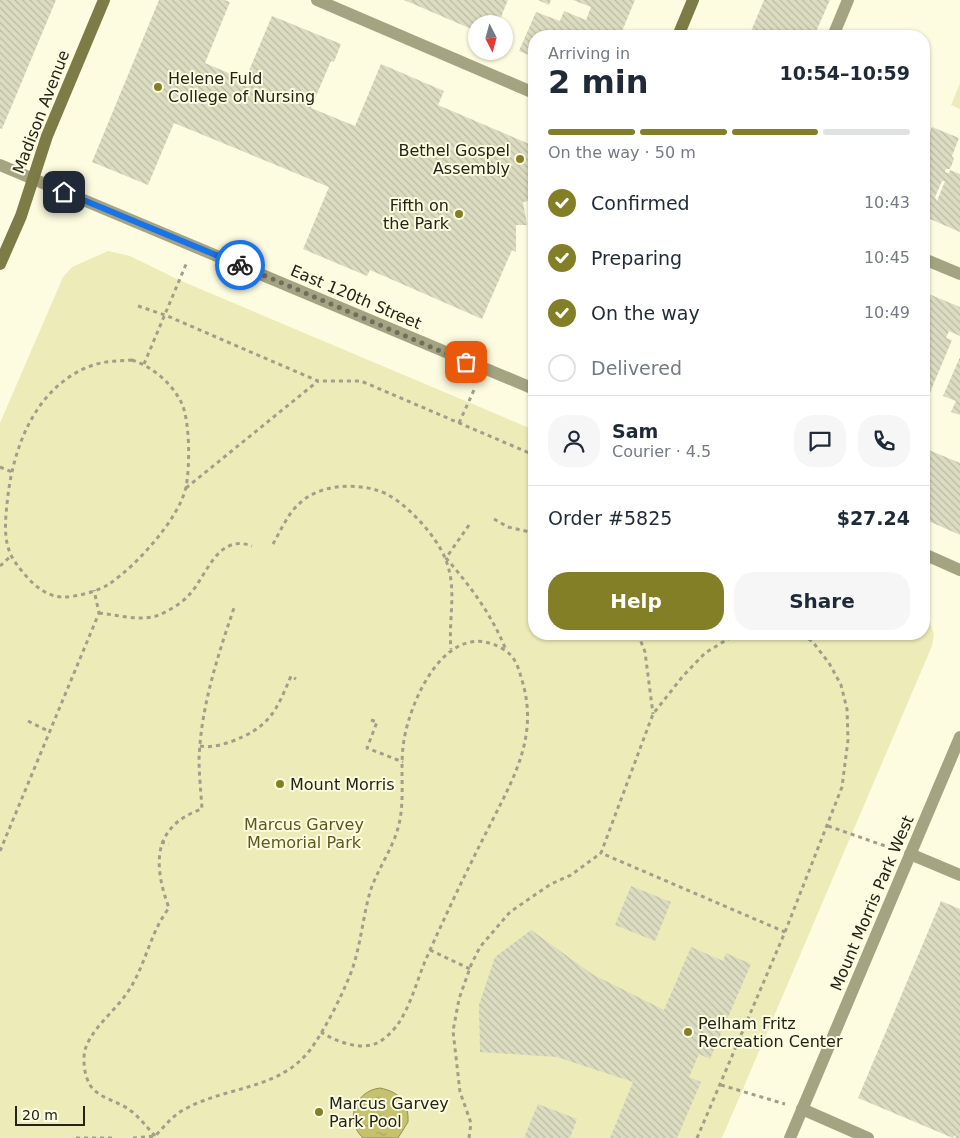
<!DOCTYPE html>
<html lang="en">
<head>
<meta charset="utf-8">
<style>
  body { margin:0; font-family:"DejaVu Sans",sans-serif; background:#f6f6f7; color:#1f2937; height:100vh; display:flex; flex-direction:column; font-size:19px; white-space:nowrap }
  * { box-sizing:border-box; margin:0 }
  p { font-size:16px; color:#747a83 }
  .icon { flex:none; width:28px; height:28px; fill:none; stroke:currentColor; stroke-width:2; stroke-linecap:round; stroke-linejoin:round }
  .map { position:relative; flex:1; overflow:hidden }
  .details { position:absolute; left:528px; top:30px; width:402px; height:610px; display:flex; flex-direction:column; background:#fff; border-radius:20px; box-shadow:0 1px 4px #0004 }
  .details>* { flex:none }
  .needle { width:32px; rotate:174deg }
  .tools { position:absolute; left:468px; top:15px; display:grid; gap:10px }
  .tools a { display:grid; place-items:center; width:45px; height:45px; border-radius:50%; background:#fff; box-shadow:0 1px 4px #0004; font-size:25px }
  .scale { position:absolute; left:15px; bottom:12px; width:70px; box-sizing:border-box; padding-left:5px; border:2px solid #232318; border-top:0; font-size:14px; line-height:18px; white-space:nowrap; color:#232318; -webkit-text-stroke:4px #fdfce0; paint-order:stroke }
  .pin { position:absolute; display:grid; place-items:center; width:42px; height:42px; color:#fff; margin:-21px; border-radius:10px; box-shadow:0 2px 8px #0006 }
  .courier { position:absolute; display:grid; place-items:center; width:50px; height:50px; margin:-25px; border:4px solid #1a73e8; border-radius:50%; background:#fff; color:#222; box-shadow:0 1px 6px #0007 }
  .headline em { font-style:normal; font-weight:700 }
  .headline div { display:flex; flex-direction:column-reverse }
  .headline { display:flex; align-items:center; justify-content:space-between; height:85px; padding:0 20px }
  h1 { font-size:32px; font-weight:700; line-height:38px }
  .bar { display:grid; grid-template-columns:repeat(4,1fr); gap:8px 5px; align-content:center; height:60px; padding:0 20px }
  .bar i { height:6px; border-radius:4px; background:#e0e1e3 }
  .bar .selected { background:#837f26 }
  .bar p { grid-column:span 4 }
  .line { display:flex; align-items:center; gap:12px; padding:0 20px; border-top:1px solid #e0e1e3 }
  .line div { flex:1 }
  .round { display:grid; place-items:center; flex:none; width:52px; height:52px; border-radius:20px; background:#f6f6f7 }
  ol { padding:0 20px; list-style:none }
  li { display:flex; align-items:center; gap:15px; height:55px }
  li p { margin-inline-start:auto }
  li .icon { padding:5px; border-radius:50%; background:#837f26; color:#fff; stroke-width:4 }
  li:last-child { color:#747a83 }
  li i { width:28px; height:28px; border:2px solid #e0e1e3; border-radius:50% }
  .primary-button { display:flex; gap:10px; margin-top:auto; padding:10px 20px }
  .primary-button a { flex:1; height:58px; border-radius:20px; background:#837f26; color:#fff; font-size:20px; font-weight:700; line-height:58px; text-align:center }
  .primary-button a+a { background:#f6f6f7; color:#1f2937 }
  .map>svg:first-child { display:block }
  .green { fill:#edecb8 }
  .water { fill:url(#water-ripples); stroke:#949253 }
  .building { fill:url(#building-back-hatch); fill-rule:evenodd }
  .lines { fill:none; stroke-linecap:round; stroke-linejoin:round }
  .path { stroke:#a09f8a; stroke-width:3; stroke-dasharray:4 4; stroke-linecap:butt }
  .service { stroke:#a5a482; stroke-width:12 }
  .minor { stroke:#a5a482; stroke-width:12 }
  .secondary { stroke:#7d7b46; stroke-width:12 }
  .done { stroke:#6f6f5e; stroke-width:5; stroke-dasharray:0 9 }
  .route { stroke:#1a73e8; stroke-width:6 }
  .poi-dot { fill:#837f26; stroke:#fdfce0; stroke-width:2 }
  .labels { text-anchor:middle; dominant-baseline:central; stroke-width:4; stroke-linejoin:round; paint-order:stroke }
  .poi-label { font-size:16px; fill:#232318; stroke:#fdfce0; text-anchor:start }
  .street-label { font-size:16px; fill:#232318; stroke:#fdfce0 }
  .park-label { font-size:16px; fill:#5c581a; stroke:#fdfce0 }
</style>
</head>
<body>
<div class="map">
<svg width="960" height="1138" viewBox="0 0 960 1138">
  <defs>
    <pattern id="water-ripples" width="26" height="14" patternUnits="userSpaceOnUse" patternTransform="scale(1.25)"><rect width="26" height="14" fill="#c5c16c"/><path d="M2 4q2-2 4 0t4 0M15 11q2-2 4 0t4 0" fill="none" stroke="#a9a65d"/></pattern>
    <pattern id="building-back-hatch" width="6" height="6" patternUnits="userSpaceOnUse" patternTransform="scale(1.25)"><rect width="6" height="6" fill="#dcdcc1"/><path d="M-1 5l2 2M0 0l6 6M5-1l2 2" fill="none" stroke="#bcbca5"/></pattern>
  </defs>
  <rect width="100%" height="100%" fill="#fdfce0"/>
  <g class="green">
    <path d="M960 83V109L951 105Z"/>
    <path d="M108 251 130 256 179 280 534 430V634H924V603L934 634 932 646 722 1138H0V423L63 277 72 267Z"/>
  </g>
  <path class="water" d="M380 1088C400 1092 409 1103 408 1122L398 1138H363C344 1120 355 1091 380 1088Z"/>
  <g class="building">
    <path d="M0 0H56L2 129 0 128Z"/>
    <path d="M159 0H224L230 2 205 63 245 80 272 16 341 44 334 62 331 61 311 108 355 126 381 64 444 91 438 105 534 146V181L532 182 534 200 523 202 527 225H516V252L512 250 482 319 370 270 367 276 303 249 329 187 174 123 148 185 92 162Z"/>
    <path d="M404 0H508L498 24H476V31Z"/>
    <path d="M538 0H551L549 5Z"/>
    <path d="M573 0H635L620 36H534V57L519 51 536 12 560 21 564 11 586 20 591 7Z"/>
    <path d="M764 0H830L814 36H749Z"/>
    <path d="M932 127 959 138 952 156 954 159 950 169H946L945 172 949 173 950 170 960 174V232L930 219 928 223 924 221V145ZM942 181H945L937 201 935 197Z"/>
    <path d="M924 292 960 307V336L949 331 946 338 952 340 926 402 924 400V329L926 323 924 320Z"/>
    <path d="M960 357V415L951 412 956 401 943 396Z"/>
    <path d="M924 448 960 463V535L924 519Z"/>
    <path d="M631 886 671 902 655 941 615 925Z"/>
    <path d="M941 901 960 909V1138H956L955 1135 953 1138 858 1098Z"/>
    <path d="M531 930 592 974 664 1010 691 947 723 961 726 953 751 964 710 1059 699 1054 689 1077 701 1082 677 1138H610L633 1082 557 1057 480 1052 479 1005 495 957Z"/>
    <path d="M538 1104 577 1119 570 1138H524Z"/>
  </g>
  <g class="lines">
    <g class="path">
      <path d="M138 306 165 315 318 381H361L534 455"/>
      <path d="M132 360C153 367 173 384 182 404 190 422 190 468 186 487 179 519 136 566 109 584 97 592 76 597 62 597 41 596 26 577 15 562 3 545 5 523 7 504 12 450 34 389 88 367 102 361 117 361 132 360Z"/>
      <path d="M144 364 187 262"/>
      <path d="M459 423 474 390"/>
      <path d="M0 467 12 472"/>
      <path d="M186 488 318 381"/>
      <path d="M494 519 508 527 534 533"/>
      <path d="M469 525 446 558C471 587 492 615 506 650"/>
      <path d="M273 544C281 530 288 513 300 503 319 485 352 483 376 490 401 496 436 535 445 558 458 588 448 618 451 649"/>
      <path d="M0 566 11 556"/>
      <path d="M99 613C118 615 138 621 156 616 167 612 181 604 189 595 207 576 217 533 252 546"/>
      <path d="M638 634 645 652 653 714"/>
      <path d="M747 634 728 639 705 653 683 676 653 714 601 853 785 932"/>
      <path d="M371 720 377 722 367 748 403 762"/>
      <path d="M28 721 50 732"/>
      <path d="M200 746C210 748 221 745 230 742 269 728 276 712 291 676L296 679"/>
      <path d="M828 826 894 849"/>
      <path d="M161 842 169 844"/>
      <path d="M0 851 99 613 94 590"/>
      <path d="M430 950 470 969"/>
      <path d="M721 1085 785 1104"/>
      <path d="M155 1136C147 1127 140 1118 131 1111 119 1101 99 1099 90 1085 84 1075 82 1057 86 1047 94 1026 115 1011 127 993 146 966 149 934 169 908 153 865 152 826 202 809 201 792 199 775 199 759 201 706 218 655 235 605"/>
      <path d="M76 1138H112"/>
      <path d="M133 1138 155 1136C165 1126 173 1115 185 1109 227 1086 279 1090 310 1050 325 1030 345 990 353 967 361 942 363 917 370 892 377 870 392 850 398 828 406 800 399 769 404 740 411 698 448 616 503 649 514 655 518 666 521 677 540 735 514 777 489 827 467 870 446 914 426 959 417 980 411 1005 398 1024 394 1030 384 1040 377 1043 360 1051 335 1041 321 1032"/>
      <path d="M469 1138 471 1123 460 1092 453 1031 459 999 471 965 480 947 510 912 551 884 571 875 601 853"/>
      <path d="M697 1138 785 932 842 787 848 740 847 709 841 685 829 663 812 641 800 634"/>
    </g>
    <path class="service" d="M833 36 848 0"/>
    <g class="minor">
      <path d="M317 0 534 93"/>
      <path d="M0 165 534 389"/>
      <path d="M924 259 960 274"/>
      <path d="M924 554 960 570"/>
      <path d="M910 854 960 875"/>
      <path d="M802 1109 868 1138"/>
      <path d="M790 1138 960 737"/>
    </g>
    <g class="secondary">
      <path d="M678 36 693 0"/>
      <path d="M0 264 21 216 47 136 104 0"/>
    </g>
  </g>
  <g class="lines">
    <path class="done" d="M240 265 466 362"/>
    <path class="route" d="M64 192 240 265"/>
  </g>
  <g class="poi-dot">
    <circle cx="158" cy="87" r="5"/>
    <circle cx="520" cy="159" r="5"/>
    <circle cx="459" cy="214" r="5"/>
    <circle cx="280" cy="784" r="5"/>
    <circle cx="688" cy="1032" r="5"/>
    <circle cx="319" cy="1112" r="5"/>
  </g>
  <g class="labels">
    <g class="poi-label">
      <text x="168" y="78">Helene Fuld<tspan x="168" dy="18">College of Nursing</tspan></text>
      <text x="510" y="150" text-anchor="end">Bethel Gospel<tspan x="510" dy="18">Assembly</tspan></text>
      <text x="449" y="205" text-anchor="end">Fifth on<tspan x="449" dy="18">the Park</tspan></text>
      <text x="290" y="784">Mount Morris</text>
      <text x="698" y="1023">Pelham Fritz<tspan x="698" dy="18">Recreation Center</tspan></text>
      <text x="329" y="1103">Marcus Garvey<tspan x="329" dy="18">Park Pool</tspan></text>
    </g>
    <g class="street-label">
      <text transform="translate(41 112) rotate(-69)">Madison Avenue</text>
      <text transform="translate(356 297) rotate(23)">East 120th Street</text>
      <text transform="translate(872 903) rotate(-67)">Mount Morris Park West</text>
    </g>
    <g class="park-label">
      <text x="304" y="824">Marcus Garvey<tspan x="304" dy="18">Memorial Park</tspan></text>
    </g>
  </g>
</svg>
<div class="tools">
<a><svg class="needle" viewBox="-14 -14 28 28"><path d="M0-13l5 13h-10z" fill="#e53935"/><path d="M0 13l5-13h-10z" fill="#747a83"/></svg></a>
</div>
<div class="scale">20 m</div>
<div class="pin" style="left:466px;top:362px;background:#ea580c"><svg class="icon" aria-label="bag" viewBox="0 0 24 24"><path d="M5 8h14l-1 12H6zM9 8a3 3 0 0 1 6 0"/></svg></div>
<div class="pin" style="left:64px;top:192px;background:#1f2937"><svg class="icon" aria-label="home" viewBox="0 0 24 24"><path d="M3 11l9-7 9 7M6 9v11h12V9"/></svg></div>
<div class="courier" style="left:240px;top:265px"><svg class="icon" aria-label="bike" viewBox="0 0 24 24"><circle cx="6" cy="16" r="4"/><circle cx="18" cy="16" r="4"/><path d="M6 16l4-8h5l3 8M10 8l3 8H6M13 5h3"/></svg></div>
<section class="details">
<div class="headline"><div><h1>2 min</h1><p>Arriving in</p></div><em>10:54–10:59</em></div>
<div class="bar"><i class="selected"></i><i class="selected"></i><i class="selected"></i><i></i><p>On the way · 50 m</p></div>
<ol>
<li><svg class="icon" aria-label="check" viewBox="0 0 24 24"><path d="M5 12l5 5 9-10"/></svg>Confirmed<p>10:43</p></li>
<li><svg class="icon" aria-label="check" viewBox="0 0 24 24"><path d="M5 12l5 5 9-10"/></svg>Preparing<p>10:45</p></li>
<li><svg class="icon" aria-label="check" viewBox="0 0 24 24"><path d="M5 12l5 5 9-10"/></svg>On the way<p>10:49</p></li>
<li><i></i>Delivered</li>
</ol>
<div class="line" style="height:90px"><a class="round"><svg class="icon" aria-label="person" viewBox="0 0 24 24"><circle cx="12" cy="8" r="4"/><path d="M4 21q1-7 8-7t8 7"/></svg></a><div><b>Sam</b><p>Courier · 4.5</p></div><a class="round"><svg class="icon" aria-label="chat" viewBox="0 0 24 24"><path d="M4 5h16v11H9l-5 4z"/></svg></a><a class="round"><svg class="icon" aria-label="phone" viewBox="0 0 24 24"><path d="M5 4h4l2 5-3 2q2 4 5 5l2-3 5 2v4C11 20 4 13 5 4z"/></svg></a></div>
<div class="line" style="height:65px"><div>Order #5825</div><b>$27.24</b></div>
<div class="primary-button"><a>Help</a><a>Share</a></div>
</section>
</div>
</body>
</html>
